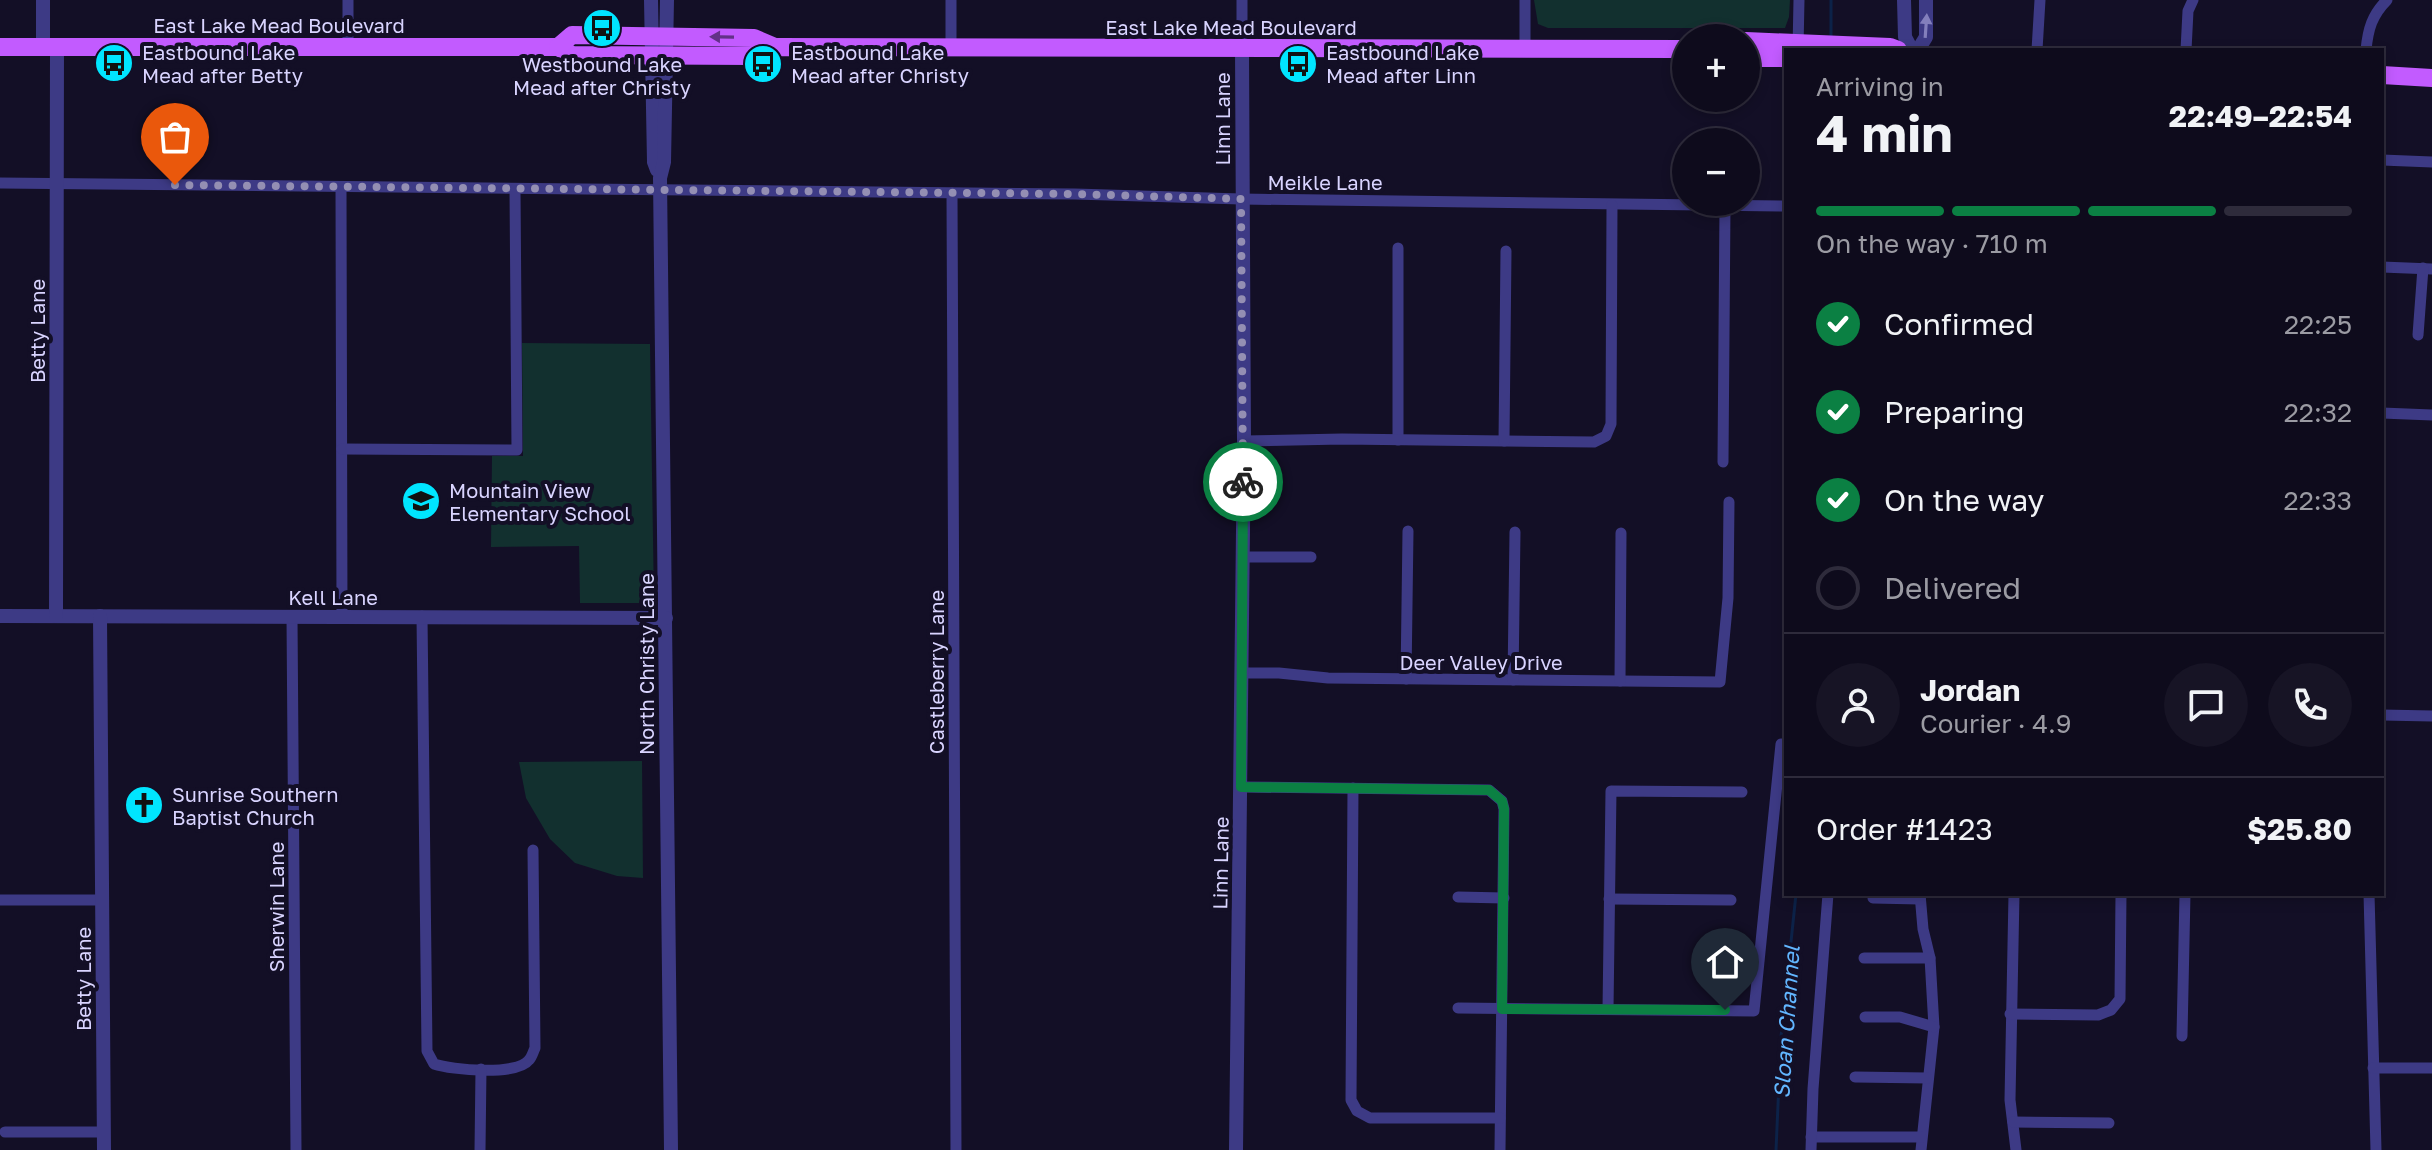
<!DOCTYPE html>
<html lang="en">
<head>
<meta charset="utf-8">
<style>
  body { margin:0; font-family:"Golos Text",sans-serif; background:#171425; color:#f1f3f6; height:100vh; display:flex; flex-direction:column; font-size:30px; white-space:nowrap }
  * { box-sizing:border-box; margin:0 }
  p { font-size:26px; color:#9b9ba3 }
  .icon { flex:none; width:44px; height:44px; fill:none; stroke:currentColor; stroke-width:2; stroke-linecap:round; stroke-linejoin:round }
  .map { position:relative; flex:1; overflow:hidden }
  .drawer { position:absolute; left:1784px; top:48px; width:600px; height:848px; display:flex; flex-direction:column; background:#0e0b1c; border-radius:0px; box-shadow:0 4px 12px #0003,0 0 0 2px #2e2b3b }
  .drawer>* { flex:none }
  .controls { position:absolute; left:1672px; top:24px; display:grid; gap:16px }
  .controls a { display:grid; place-items:center; width:88px; height:88px; border-radius:50%; background:#0e0b1c; box-shadow:0 4px 12px #0003,0 0 0 2px #2e2b3b; font-size:40px }
  .pin { position:absolute; display:grid; place-items:center; width:68px; height:68px; color:#fff; margin:-82px -34px; border-radius:50% 50% 50% 0; rotate:-45deg; box-shadow:0 0 8px #0007 }
  .pin .icon { rotate:45deg }
  .courier { position:absolute; display:grid; place-items:center; width:80px; height:80px; margin:-40px; border:6px solid #0b8043; border-radius:50%; background:#fff; color:#222; box-shadow:0 2px 10px #0007 }
  .head em { font-style:normal; font-weight:700 }
  .head div { display:flex; flex-direction:column-reverse }
  .head { display:flex; align-items:center; justify-content:space-between; height:136px; padding:0 32px }
  h1 { font-size:52px; font-weight:700; line-height:60px }
  .bar { display:grid; grid-template-columns:repeat(4,1fr); gap:12px 8px; align-content:center; height:96px; padding:0 32px }
  .bar i { height:10px; border-radius:6px; background:#2e2b3b }
  .bar .selected { background:#0b8043 }
  .bar p { grid-column:span 4 }
  .line { display:flex; align-items:center; gap:20px; padding:0 32px; border-top:2px solid #2e2b3b }
  .line div { flex:1 }
  .round { display:grid; place-items:center; flex:none; width:84px; height:84px; border-radius:42px; background:#171425 }
  ol { padding:0 32px; list-style:none }
  li { display:flex; align-items:center; gap:24px; height:88px }
  li p { margin-inline-start:auto }
  li .icon { padding:8px; border-radius:50%; background:#0b8043; color:#fff; stroke-width:4 }
  li:last-child { color:#9b9ba3 }
  li i { width:44px; height:44px; border:4px solid #2e2b3b; border-radius:50% }
  .map>svg:first-child { display:block }
  .green { fill:#12302f }
  .lines { fill:none; stroke-linecap:round; stroke-linejoin:round }
  .stream { stroke:#0c2248; stroke-width:3 }
  .minor { stroke:#3d3a85; stroke-width:11 }
  .tertiary { stroke:#3d3a85; stroke-width:14 }
  .primary { stroke:#c25bff; stroke-width:18 }
  .oneway { fill:#837fbc }
  .oneway2 { fill:#623188 }
  .done { stroke:#948fb3; stroke-width:8; stroke-dasharray:0 14.4 }
  .route { stroke:#0b8043; stroke-width:10 }
  .labels { text-anchor:middle; dominant-baseline:central; stroke-width:8; stroke-linejoin:round; paint-order:stroke }
  .street-label { font-size:20px; fill:#d9d4ff; stroke:#130f26 }
  .poi-label { font-size:20px; fill:#d9d4ff; stroke:#130f26; text-anchor:start }
  .water-label { font-size:22px; font-style:italic; fill:#62b6ff; stroke:#130f26 }
</style>
</head>
<body>
<div class="map">
<svg width="2432" height="1150" viewBox="0 0 2432 1150">
  <rect width="100%" height="100%" fill="#130f26"/>
  <g class="green">
    <path d="M1534 0H1790L1789 17 1785 28H1548L1538 24Z"/>
    <path d="M522 343 650 344 654 603H580L579 546 491 547 492 456H523Z"/>
    <path d="M642 761 643 878 617 876 575 863 550 839 526 798 519 762Z"/>
  </g>
  <g class="lines">
    <g class="stream">
      <path d="M1831 36V0"/>
      <path d="M1776 1150 1781 1037 1796 894"/>
    </g>
    <g class="minor">
      <path d="M348 0V47"/>
      <path d="M951 49V0"/>
      <path d="M1242 49V0"/>
      <path d="M1525 49V0"/>
      <path d="M1798 49 1799 0"/>
      <path d="M2037 50 2040 0"/>
      <path d="M2186 50 2188 11 2193 0"/>
      <path d="M2366 50C2368 29 2372 15 2387 0"/>
      <path d="M2382 160 2432 162"/>
      <path d="M0 183 1075 194 1241 199 1786 206"/>
      <path d="M341 187 342 617"/>
      <path d="M952 193 956 1150"/>
      <path d="M2382 267 2432 269"/>
      <path d="M2418 335 2423 268"/>
      <path d="M2382 413 2432 415"/>
      <path d="M1398 440V248"/>
      <path d="M1244 441 1342 439 1594 442 1606 436 1611 424 1612 205"/>
      <path d="M1504 441 1506 251"/>
      <path d="M342 449 517 450 515 189"/>
      <path d="M1723 462 1725 206"/>
      <path d="M1243 557H1311"/>
      <path d="M422 616 427 1051 434 1064C452 1070 517 1076 529 1060 532 1057 533 1052 535 1048L533 850"/>
      <path d="M292 617 296 1150"/>
      <path d="M1242 673H1279L1328 678 1720 682 1728 598 1729 502"/>
      <path d="M1406 679 1408 531"/>
      <path d="M1513 680 1515 532"/>
      <path d="M1620 681 1621 533"/>
      <path d="M2382 715 2432 716"/>
      <path d="M1241 787 1489 790 1502 801 1504 809 1500 1150"/>
      <path d="M1353 788 1351 1100 1357 1111 1370 1118H1500"/>
      <path d="M1920 894 1923 929 1930 958 1934 1027 1921 1150"/>
      <path d="M2014 894 2010 1100 2016 1150"/>
      <path d="M2369 894 2376 1150"/>
      <path d="M1458 897 1504 898"/>
      <path d="M1873 898 1920 899"/>
      <path d="M1609 899 1731 900"/>
      <path d="M0 900H102"/>
      <path d="M1864 958H1930"/>
      <path d="M1458 1008 1754 1011 1781 744"/>
      <path d="M1608 1009 1611 791 1742 792"/>
      <path d="M2010 1014 2098 1015 2111 1010 2120 999 2121 894"/>
      <path d="M1865 1017H1900L1934 1027"/>
      <path d="M2182 1036 2185 894"/>
      <path d="M2373 1068H2432"/>
      <path d="M1855 1077 1927 1078"/>
      <path d="M2013 1122 2109 1123"/>
      <path d="M5 1132H104"/>
      <path d="M1811 1137H1921"/>
      <path d="M480 1150 481 1069"/>
      <path d="M1811 1150 1813 1089 1828 894"/>
    </g>
    <g class="tertiary">
      <path d="M43 0V47"/>
      <path d="M651 0 654 162 657 170"/>
      <path d="M667 0 664 162 660 178 671 1150"/>
      <path d="M1904 0 1905 37 1912 50"/>
      <path d="M1918 50 1926 37V0"/>
      <path d="M0 616 666 618"/>
      <path d="M56 616 57 47"/>
      <path d="M100 616 104 1150"/>
      <path d="M1236 1150 1244 441 1242 49"/>
    </g>
    <g class="primary">
      <path d="M1746 41 1890 47 1898 50"/>
      <path d="M0 47H558L572 55 752 56 775 47 1686 49"/>
      <path d="M558 47 572 35 754 38 775 47"/>
      <path d="M1746 58H1786"/>
      <path d="M2382 75 2432 78"/>
    </g>
  </g>
  <defs><path id="oneway-solid" d="M-6-.8H1V-3.2L6.5 0L1 3.2V.8H-6Z" transform="scale(2)"/></defs>
  <use class="oneway" href="#oneway-solid" transform="translate(1926 26) rotate(-86)"/>
  <use class="oneway2" href="#oneway-solid" transform="translate(722 37) rotate(-179)"/>
  <g class="lines">
    <path class="done" d="M175 185 1075 194 1241 199 1243 482"/>
    <path class="route" d="M1243 482 1241 787 1489 790 1502 801 1504 809 1502 1009 1725 1010"/>
  </g>
  <defs>
    <symbol id="bus-disc" viewBox="-11 -11 22 22"><circle r="9.5" fill="#00e5ff" stroke="#130f26"/><path d="M-5-6H5V4H4V6H2V4H-2V6H-4V4H-5ZM-3.5-4V0h7V-4ZM-3.5 1.2v1.5H-2V1.2ZM2 1.2v1.5H3.5V1.2Z" fill="#111"/></symbol>
    <symbol id="school-disc" viewBox="-11 -11 22 22"><circle r="9.5" fill="#00e5ff" stroke="#130f26"/><path d="M0-5L7-2L0 1L-7-2ZM-4 1L0 2.5L4 1V4Q0 6-4 4Z" fill="#111"/></symbol>
    <symbol id="church-disc" viewBox="-11 -11 22 22"><circle r="9.5" fill="#00e5ff" stroke="#130f26"/><path d="M-1.2-6h2.4v3.5h3.3v2.4h-3.3V6h-2.4V-.1h-3.3v-2.4h3.3Z" fill="#111"/></symbol>
  </defs>
  <g fill-rule="evenodd">
    <use href="#bus-disc" x="580" y="6" width="44" height="44"/>
    <use href="#bus-disc" x="92" y="41" width="44" height="44"/>
    <use href="#bus-disc" x="741" y="42" width="44" height="44"/>
    <use href="#bus-disc" x="1276" y="42" width="44" height="44"/>
    <use href="#school-disc" x="399" y="479" width="44" height="44"/>
    <use href="#church-disc" x="122" y="783" width="44" height="44"/>
  </g>
  <g class="labels">
    <g class="street-label">
      <text x="279" y="25">East Lake Mead Boulevard</text>
      <text x="1231" y="27">East Lake Mead Boulevard</text>
      <text transform="translate(1222 119) rotate(-90)">Linn Lane</text>
      <text x="1325" y="182">Meikle Lane</text>
      <text transform="translate(37 331) rotate(-90)">Betty Lane</text>
      <text x="333" y="597">Kell Lane</text>
      <text x="1481" y="662">Deer Valley Drive</text>
      <text transform="translate(646 664) rotate(-90)">North Christy Lane</text>
      <text transform="translate(936 672) rotate(-90)">Castleberry Lane</text>
      <text transform="translate(1220 863) rotate(-89)">Linn Lane</text>
      <text transform="translate(276 907) rotate(-90)">Sherwin Lane</text>
      <text transform="translate(83 979) rotate(-90)">Betty Lane</text>
    </g>
    <g class="poi-label">
      <text x="142" y="52">Eastbound Lake<tspan x="142" dy="23">Mead after Betty</tspan></text>
      <text x="791" y="52">Eastbound Lake<tspan x="791" dy="23">Mead after Christy</tspan></text>
      <text x="1326" y="52">Eastbound Lake<tspan x="1326" dy="23">Mead after Linn</tspan></text>
      <text x="602" y="64" text-anchor="middle">Westbound Lake<tspan x="602" dy="23">Mead after Christy</tspan></text>
      <text x="449" y="490">Mountain View<tspan x="449" dy="23">Elementary School</tspan></text>
      <text x="172" y="794">Sunrise Southern<tspan x="172" dy="23">Baptist Church</tspan></text>
    </g>
    <g class="water-label">
      <text transform="translate(1786 1022) rotate(-86)">Sloan Channel</text>
    </g>
  </g>
</svg>
<div class="controls">
<a>+</a>
<a>−</a>
</div>
<div class="pin" style="left:175px;top:185px;background:#ea580c"><svg class="icon" aria-label="bag" viewBox="0 0 24 24"><path d="M5 8h14l-1 12H6zM9 8a3 3 0 0 1 6 0"/></svg></div>
<div class="pin" style="left:1725px;top:1010px;background:#1f2937"><svg class="icon" aria-label="home" viewBox="0 0 24 24"><path d="M3 11l9-7 9 7M6 9v11h12V9"/></svg></div>
<div class="courier" style="left:1243px;top:482px"><svg class="icon" aria-label="bike" viewBox="0 0 24 24"><circle cx="6" cy="16" r="4"/><circle cx="18" cy="16" r="4"/><path d="M6 16l4-8h5l3 8M10 8l3 8H6M13 5h3"/></svg></div>
<section class="drawer">
<div class="head"><div><h1>4 min</h1><p>Arriving in</p></div><em>22:49–22:54</em></div>
<div class="bar"><i class="selected"></i><i class="selected"></i><i class="selected"></i><i></i><p>On the way · 710 m</p></div>
<ol>
<li><svg class="icon" aria-label="check" viewBox="0 0 24 24"><path d="M5 12l5 5 9-10"/></svg>Confirmed<p>22:25</p></li>
<li><svg class="icon" aria-label="check" viewBox="0 0 24 24"><path d="M5 12l5 5 9-10"/></svg>Preparing<p>22:32</p></li>
<li><svg class="icon" aria-label="check" viewBox="0 0 24 24"><path d="M5 12l5 5 9-10"/></svg>On the way<p>22:33</p></li>
<li><i></i>Delivered</li>
</ol>
<div class="line" style="height:144px"><a class="round"><svg class="icon" aria-label="person" viewBox="0 0 24 24"><circle cx="12" cy="8" r="4"/><path d="M4 21q1-7 8-7t8 7"/></svg></a><div><b>Jordan</b><p>Courier · 4.9</p></div><a class="round"><svg class="icon" aria-label="chat" viewBox="0 0 24 24"><path d="M4 5h16v11H9l-5 4z"/></svg></a><a class="round"><svg class="icon" aria-label="phone" viewBox="0 0 24 24"><path d="M5 4h4l2 5-3 2q2 4 5 5l2-3 5 2v4C11 20 4 13 5 4z"/></svg></a></div>
<div class="line" style="height:104px"><div>Order #1423</div><b>$25.80</b></div>
</section>
</div>
</body>
</html>
